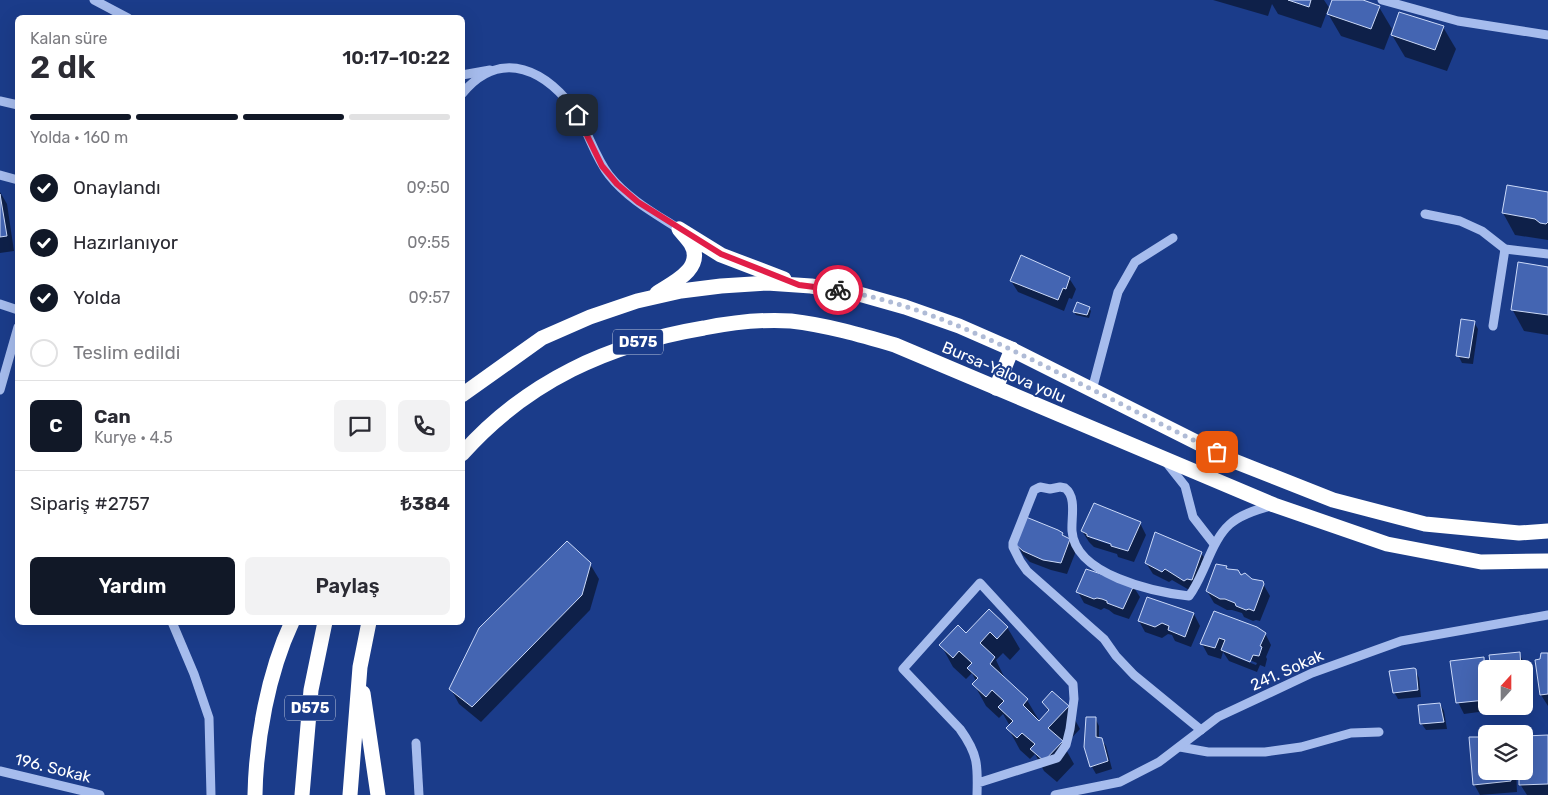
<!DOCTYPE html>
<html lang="tr">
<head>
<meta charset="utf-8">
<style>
  body { margin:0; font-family:Rubik,sans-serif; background:#f2f2f3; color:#2b2b33; height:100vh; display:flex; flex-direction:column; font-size:19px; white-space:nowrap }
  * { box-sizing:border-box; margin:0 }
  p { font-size:16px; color:#7c7c81 }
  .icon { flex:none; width:28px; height:28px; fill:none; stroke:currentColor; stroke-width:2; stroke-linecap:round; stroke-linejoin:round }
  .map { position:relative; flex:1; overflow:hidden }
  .sheet { position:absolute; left:15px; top:15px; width:450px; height:610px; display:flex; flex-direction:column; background:#fff; border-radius:8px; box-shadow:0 5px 20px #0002 }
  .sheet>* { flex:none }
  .needle { width:32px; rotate:21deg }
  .controls { position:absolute; left:1478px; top:660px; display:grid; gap:10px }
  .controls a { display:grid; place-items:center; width:55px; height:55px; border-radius:8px; background:#fff; box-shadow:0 5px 20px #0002; font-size:25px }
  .pin { position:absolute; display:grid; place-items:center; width:42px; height:42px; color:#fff; margin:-21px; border-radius:10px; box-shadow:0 2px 8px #0006 }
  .courier { position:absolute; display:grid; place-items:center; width:50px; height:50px; margin:-25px; border:4px solid #e11d48; border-radius:50%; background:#fff; color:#222; box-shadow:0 1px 6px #0007 }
  .headline em { font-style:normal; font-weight:600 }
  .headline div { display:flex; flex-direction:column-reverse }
  .headline { display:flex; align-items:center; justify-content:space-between; height:85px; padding:0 15px }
  h1 { font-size:32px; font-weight:600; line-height:38px }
  .bar { display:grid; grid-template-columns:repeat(4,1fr); gap:8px 5px; align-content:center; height:60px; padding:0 15px }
  .bar i { height:6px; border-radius:4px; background:#e1e1e2 }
  .bar .on { background:#111827 }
  .bar p { grid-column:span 4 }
  .line { display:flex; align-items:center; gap:12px; padding:0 15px; border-top:1px solid #e1e1e2 }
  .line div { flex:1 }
  .round { display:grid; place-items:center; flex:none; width:52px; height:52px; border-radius:8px; background:#f2f2f3 }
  ol { padding:0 15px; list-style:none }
  li { display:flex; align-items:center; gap:15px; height:55px }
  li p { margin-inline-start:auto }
  li .icon { padding:5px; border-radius:50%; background:#111827; color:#fff; stroke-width:4 }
  li:last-child { color:#7c7c81 }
  li i { width:28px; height:28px; border:2px solid #e1e1e2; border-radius:50% }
  .button { display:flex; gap:10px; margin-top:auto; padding:10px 15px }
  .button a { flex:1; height:58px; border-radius:8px; background:#111827; color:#fff; font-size:20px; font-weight:600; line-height:58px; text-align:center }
  .button a+a { background:#f2f2f3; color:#2b2b33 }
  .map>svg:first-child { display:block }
  .shadow { fill:#0007; fill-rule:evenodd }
  .building { fill:#4465b2; stroke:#ccdaf9 }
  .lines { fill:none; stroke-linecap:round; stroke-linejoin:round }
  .minor { stroke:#a6bced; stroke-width:9 }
  .highway { stroke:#fff; stroke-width:15 }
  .done { stroke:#afbbd6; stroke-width:5; stroke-dasharray:0 9 }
  .route { stroke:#e11d48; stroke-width:6 }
  .labels { text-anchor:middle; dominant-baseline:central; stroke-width:4; stroke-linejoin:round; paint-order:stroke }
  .shield { fill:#1b3c8a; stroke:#bbc4dc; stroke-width:1 }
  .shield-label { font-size:15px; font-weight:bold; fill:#fff }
  .street-label { font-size:16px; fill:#fff; stroke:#1b3c8a }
</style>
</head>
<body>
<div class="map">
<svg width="1548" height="795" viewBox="0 0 1548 795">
  <rect width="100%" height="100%" fill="#1b3c8a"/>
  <g class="shadow">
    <path d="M1213 0H1324L1330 9 1333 0H1359L1379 7 1392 29 1384 50 1341 36 1327 12 1321 28 1278 14 1272 4 1268 16Z"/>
    <path d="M1443 27 1456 49 1447 71 1405 57 1392 35Z"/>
    <path d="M0 192 7 204 14 251 0 253Z"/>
    <path d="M1548 193V240L1515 235 1503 213Z"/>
    <path d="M1548 268V335L1524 331 1512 309Z"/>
    <path d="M1069 278 1076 289 1072 299 1069 298 1064 311 1018 292 1011 281Z"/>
    <path d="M1089 308 1091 311 1089 318 1076 315 1074 312Z"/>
    <path d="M1474 322 1478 329 1473 364 1462 363 1458 355Z"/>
    <path d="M1140 523 1146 535 1134 562 1118 557 1117 554 1094 547 1089 542 1082 531ZM1090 535 1118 545 1117 547 1090 538Z"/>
    <path d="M1062 534 1064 538 1070 540 1076 551 1067 574 1051 570 1030 562 1023 555 1017 544Z"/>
    <path d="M1201 553 1208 564 1198 591 1193 589 1191 591 1172 580 1169 582 1153 574 1146 563Z"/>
    <path d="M590 564 599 579 590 610 481 722 459 704 451 689Z"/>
    <path d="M1217 566 1227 567 1228 570 1241 576 1262 582 1270 596 1260 621 1256 620 1253 621 1244 617 1242 613 1232 610H1227L1214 603 1207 591Z"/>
    <path d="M1133 586 1140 597 1129 619 1114 614 1109 610 1104 608 1101 610 1084 603 1078 592Z"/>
    <path d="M1148 599 1194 614 1200 626 1191 647 1175 641 1172 635 1168 634 1162 638 1145 632 1139 621Z"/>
    <path d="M1215 613 1265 633 1271 645 1266 657 1267 659 1265 667 1260 665 1257 672 1229 661 1223 652 1221 659 1208 655 1202 644ZM1230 652 1257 663 1256 665 1230 655Z"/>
    <path d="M1007 627 1020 649 1010 660 1003 653 996 660 1006 681 1027 700 1040 722 1049 712 1043 702 1068 707 1080 729 1064 746 1074 764 1057 782 1044 771 1035 754 1030 759 1020 750 1008 728 1010 726 1003 714 999 718 986 706 974 684 976 681 972 673 966 679 953 667 941 645 966 635Z"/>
    <path d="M1519 653 1525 665 1530 707 1502 712 1499 706H1524V669H1492Z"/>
    <path d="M1548 654V706L1541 695 1537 661 1542 660Z"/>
    <path d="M1483 658 1489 669H1486V706H1493V710L1464 714 1458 702Z"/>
    <path d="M1415 670 1419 678 1421 697 1398 699 1394 692Z"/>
    <path d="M1440 704 1444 711 1447 729 1426 730 1421 723Z"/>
    <path d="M1095 718 1099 726V739H1101L1106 746 1112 769 1096 774 1092 767 1085 747Z"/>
    <path d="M1524 737H1548V795H1527L1520 784 1524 771Z"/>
    <path d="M1470 738H1486V771H1516L1517 792 1480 795 1474 784Z"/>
  </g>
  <g class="building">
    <path d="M1288 0H1311L1309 7Z"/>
    <path d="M1332 0H1363L1380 6 1371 29 1327 14Z"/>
    <path d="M1399 12 1444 26 1435 50 1391 35Z"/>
    <path d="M1507 185 1548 192V222L1546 224 1540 223 1535 219 1502 213Z"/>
    <path d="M0 194 7 236 0 237Z"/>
    <path d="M1021 255 1070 277 1066 289 1063 288 1058 300 1010 281Z"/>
    <path d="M1518 262 1548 267V315L1511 310Z"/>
    <path d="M1077 302 1090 307 1087 315 1073 312Z"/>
    <path d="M1461 319 1475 321 1469 358 1456 356Z"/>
    <path d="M1094 503 1141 522 1128 551 1111 546V544L1087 536V534L1081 531Z"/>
    <path d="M1026 517 1058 530 1063 533 1062 535 1070 539 1061 563 1043 560 1023 551 1015 544Z"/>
    <path d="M1155 532 1202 552 1192 580 1187 579 1184 581 1165 569 1162 572 1145 563Z"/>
    <path d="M567 541 591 563 582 595 472 707 449 689 479 628Z"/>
    <path d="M1216 564 1227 566 1226 568 1228 569 1238 570 1241 575 1245 573 1252 579 1263 581 1264 584 1254 611 1249 609 1246 610 1236 606 1235 603 1225 599H1220L1206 591Z"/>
    <path d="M1086 569 1134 585 1123 609 1107 603V601L1102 599 1097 598 1094 599 1076 592Z"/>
    <path d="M1147 597 1194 613 1185 637 1168 630 1169 626 1162 623 1155 627 1138 621Z"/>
    <path d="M989 609 1008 627 997 639 990 632 980 643 995 657 990 664 1028 699 1023 705 1039 721 1049 710 1042 702 1052 691 1069 706 1048 728 1063 741 1044 761 1030 749 1035 744 1022 733 1017 738 1006 728 1013 721 998 707 1004 701 992 690 986 697 972 684 978 678 967 668 972 663 959 651 953 658 939 645 958 625 966 633Z"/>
    <path d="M1214 611 1257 627 1266 633 1260 646 1262 647 1259 656 1253 655 1250 662 1221 650 1225 640 1219 638 1215 648 1200 644Z"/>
    <path d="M1520 652 1521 669H1491L1489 655Z"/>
    <path d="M1541 653H1548V694L1540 695 1535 660 1540 659Z"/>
    <path d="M1484 657 1486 700 1456 703 1450 661Z"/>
    <path d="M1414 668 1416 669 1418 690 1393 693 1389 671Z"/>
    <path d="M1440 703 1444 722 1420 724 1418 705Z"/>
    <path d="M1086 717H1096V737L1102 738 1108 761 1090 767 1084 747Z"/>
    <path d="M1548 735V784L1519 785V771H1524V736Z"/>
    <path d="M1469 737H1486V771H1511V781L1473 785Z"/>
  </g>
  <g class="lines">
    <g class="minor">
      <path d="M94 0 128 18"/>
      <path d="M1382 0 1458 21 1548 35"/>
      <path d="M462 75 490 70"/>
      <path d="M462 94C501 46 549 71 577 114 589 134 595 157 609 175 628 199 654 213 679 229"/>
      <path d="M0 101 18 105"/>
      <path d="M0 175 18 180"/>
      <path d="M1425 214 1460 221 1482 231 1505 249 1548 254"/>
      <path d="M0 304 18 310"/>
      <path d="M1493 326 1505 249"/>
      <path d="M0 390 18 327"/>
      <path d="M1092 390 1118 292 1135 262 1173 238"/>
      <path d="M1166 462 1185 486 1193 517 1214 544"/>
      <path d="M172 622 194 674 209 718 211 795"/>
      <path d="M1201 730 1134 675 1116 656 1104 639 1027 571 1020 561 1013 547V543L1034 490 1040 487 1050 489 1060 487 1065 488C1077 497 1071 518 1072 531 1075 575 1154 592 1189 596 1196 587 1200 577 1205 566 1222 525 1231 516 1274 505"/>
      <path d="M416 743 419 795"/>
      <path d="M1180 747 1208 752H1265L1301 747 1351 733 1379 732"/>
      <path d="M0 771 100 795"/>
      <path d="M977 795C978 765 978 754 960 729L903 669 980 583 1073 684 1074 699 1070 729 1066 745 1057 758 978 783"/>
      <path d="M1055 795 1120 782 1159 762 1218 717 1312 673 1401 641 1548 615"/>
    </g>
    <g class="highway">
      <path d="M657 293C673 283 705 268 691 244 688 239 683 234 679 229L721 255 784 279"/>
      <path d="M996 388 1012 349"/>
      <path d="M462 395 542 338 590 317 637 301 681 291 721 286 767 283 811 286 859 294 905 307 959 326 1007 347 1234 461 1333 500 1425 524 1519 533 1548 531"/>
      <path d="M462 454C527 381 609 344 704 328 730 323 764 319 791 321 826 325 861 335 895 345L1274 505 1387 544 1481 562 1548 561"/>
      <path d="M363 693 378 795"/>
      <path d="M255 795C256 740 268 673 292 622"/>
      <path d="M302 795 311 690 325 622"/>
      <path d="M350 795 360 667 369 622"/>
    </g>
  </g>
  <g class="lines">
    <path class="done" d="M838 290C919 303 994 341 1067 377 1117 402 1167 427 1217 452"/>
    <path class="route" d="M577 115 602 166 617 184 638 202 721 254 799 285 838 290"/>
  </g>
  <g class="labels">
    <g class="shield">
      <rect x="613" y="329.5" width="50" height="25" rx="4"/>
      <rect x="285" y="695.5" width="50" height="25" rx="4"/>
    </g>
    <g class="shield-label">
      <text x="638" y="342">D575</text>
      <text x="310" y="708">D575</text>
    </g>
    <g class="street-label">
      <text transform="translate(1004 372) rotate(23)">Bursa-Yalova yolu</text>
      <text transform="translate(1287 670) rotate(-24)">241. Sokak</text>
      <text transform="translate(53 768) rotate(14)">196. Sokak</text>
    </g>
  </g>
</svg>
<div class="controls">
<a><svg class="needle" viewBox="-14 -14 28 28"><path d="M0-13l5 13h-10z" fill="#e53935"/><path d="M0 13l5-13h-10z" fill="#7c7c81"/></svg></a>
<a><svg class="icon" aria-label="layers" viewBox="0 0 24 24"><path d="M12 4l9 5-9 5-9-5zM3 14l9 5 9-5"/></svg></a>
</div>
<div class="pin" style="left:1217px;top:452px;background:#ea580c"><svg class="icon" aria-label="bag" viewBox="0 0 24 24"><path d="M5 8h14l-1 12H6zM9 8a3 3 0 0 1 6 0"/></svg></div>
<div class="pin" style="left:577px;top:115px;background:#1f2937"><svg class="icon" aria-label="home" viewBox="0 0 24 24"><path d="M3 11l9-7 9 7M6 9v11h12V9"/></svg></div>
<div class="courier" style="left:838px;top:290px"><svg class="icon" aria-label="bike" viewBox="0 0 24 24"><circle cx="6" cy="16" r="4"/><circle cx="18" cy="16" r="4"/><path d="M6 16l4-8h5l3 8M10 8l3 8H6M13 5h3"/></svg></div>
<section class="sheet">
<div class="headline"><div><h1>2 dk</h1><p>Kalan süre</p></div><em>10:17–10:22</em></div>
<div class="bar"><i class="on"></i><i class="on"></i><i class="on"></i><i></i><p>Yolda · 160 m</p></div>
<ol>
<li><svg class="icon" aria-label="check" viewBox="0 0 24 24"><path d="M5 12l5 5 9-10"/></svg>Onaylandı<p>09:50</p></li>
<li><svg class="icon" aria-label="check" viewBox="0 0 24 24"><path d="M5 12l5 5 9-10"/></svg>Hazırlanıyor<p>09:55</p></li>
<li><svg class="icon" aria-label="check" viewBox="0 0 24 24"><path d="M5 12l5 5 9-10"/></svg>Yolda<p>09:57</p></li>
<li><i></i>Teslim edildi</li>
</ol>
<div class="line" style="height:90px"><b class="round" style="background:#111827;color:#fff">C</b><div><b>Can</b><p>Kurye · 4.5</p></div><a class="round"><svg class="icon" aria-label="chat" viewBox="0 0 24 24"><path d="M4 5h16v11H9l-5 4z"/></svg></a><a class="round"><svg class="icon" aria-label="phone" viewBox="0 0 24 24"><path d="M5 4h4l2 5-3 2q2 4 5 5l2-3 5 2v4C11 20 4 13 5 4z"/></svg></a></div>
<div class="line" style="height:65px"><div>Sipariş #2757</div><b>₺384</b></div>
<div class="button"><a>Yardım</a><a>Paylaş</a></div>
</section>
</div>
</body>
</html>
